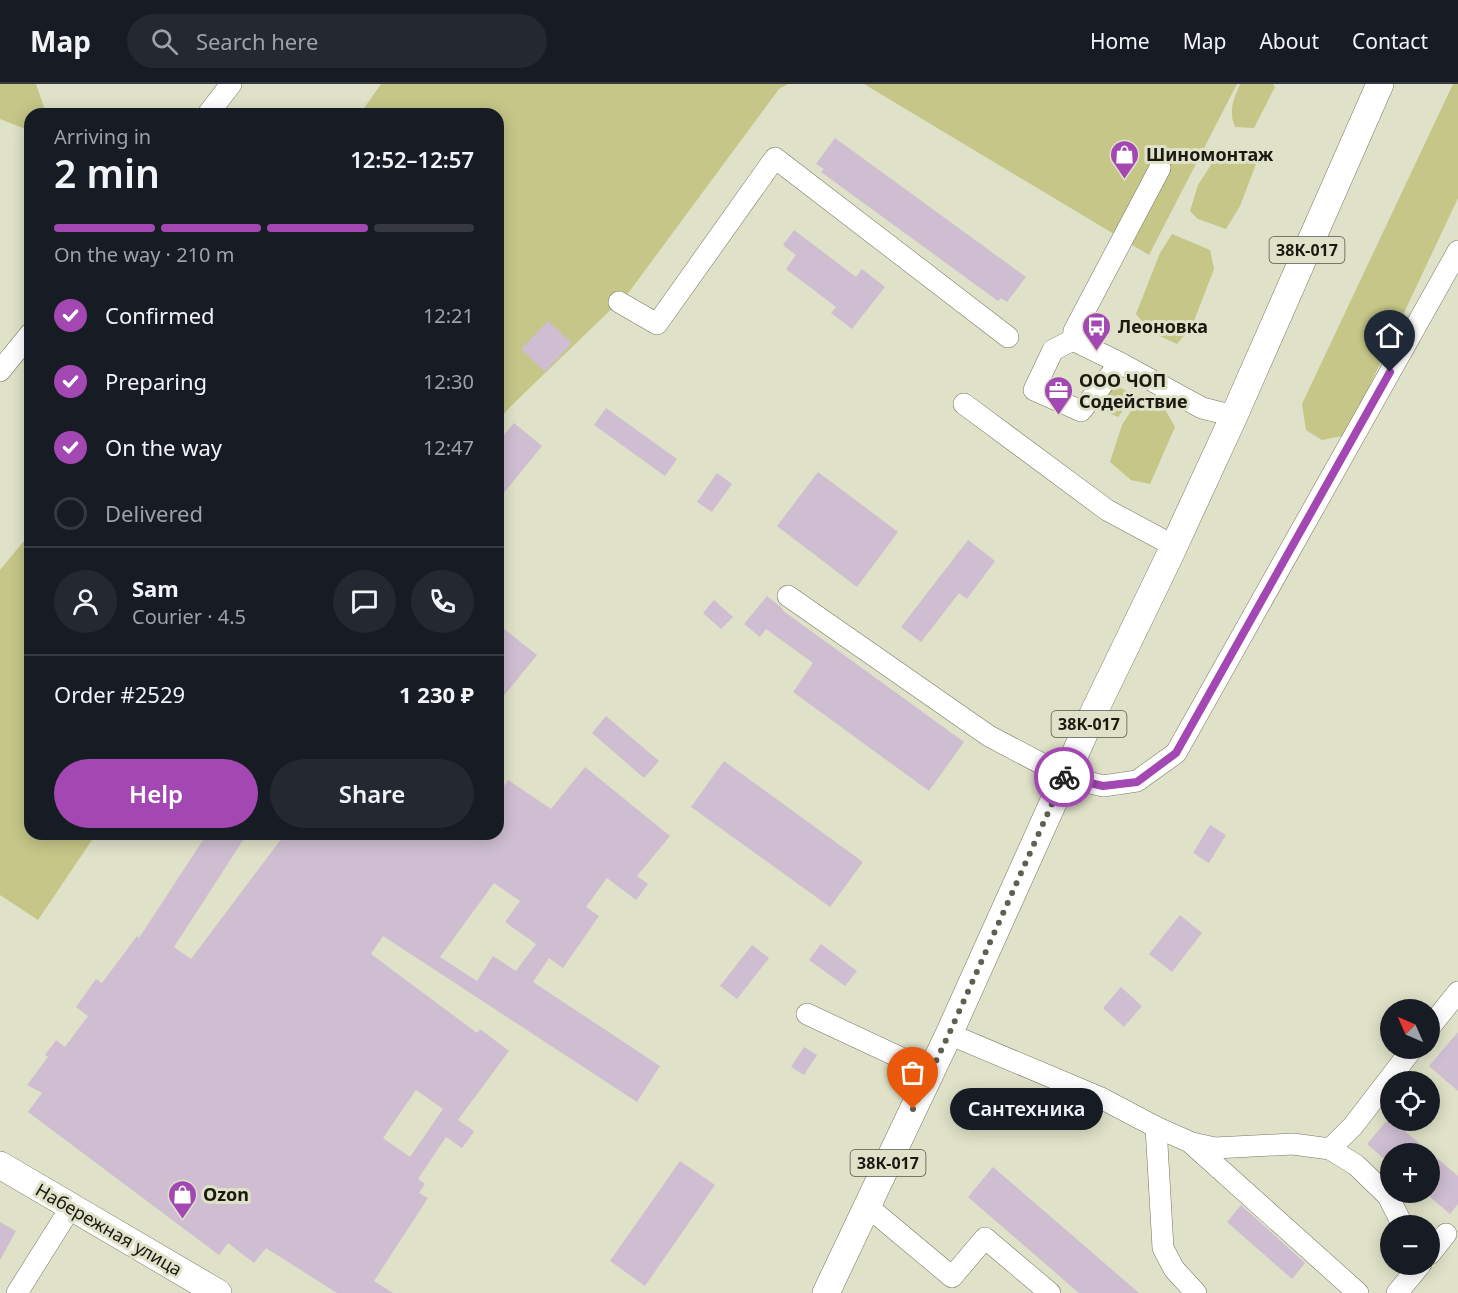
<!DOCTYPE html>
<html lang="en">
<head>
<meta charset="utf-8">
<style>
  body { margin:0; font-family:"Noto Sans",sans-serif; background:#242831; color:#f1f3f6; height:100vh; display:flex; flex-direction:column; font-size:22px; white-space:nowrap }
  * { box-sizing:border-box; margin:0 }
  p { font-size:20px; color:#9ea1a6 }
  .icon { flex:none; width:33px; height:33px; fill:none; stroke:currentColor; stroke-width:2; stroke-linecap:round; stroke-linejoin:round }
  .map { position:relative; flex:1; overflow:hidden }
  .drawer { position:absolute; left:24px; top:24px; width:480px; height:732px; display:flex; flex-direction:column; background:#171b24; border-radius:18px; box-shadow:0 3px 15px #0003 }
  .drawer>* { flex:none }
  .needle { width:39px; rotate:315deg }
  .controls { position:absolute; left:1380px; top:915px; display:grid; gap:12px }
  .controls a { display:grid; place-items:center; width:60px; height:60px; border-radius:50%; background:#171b24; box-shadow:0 3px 15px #0003; font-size:30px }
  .pin { position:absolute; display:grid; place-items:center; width:51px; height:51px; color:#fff; margin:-62px -26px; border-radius:50% 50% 50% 0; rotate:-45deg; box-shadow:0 0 6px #0007 }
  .pin .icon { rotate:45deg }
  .courier { position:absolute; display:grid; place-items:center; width:60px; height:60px; margin:-30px; border:4px solid #a348b3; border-radius:50%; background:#fff; color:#222; box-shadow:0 2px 8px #0007 }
  .bubble { position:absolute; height:42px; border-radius:21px; background:#171b24; box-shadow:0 3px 15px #0003; font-size:20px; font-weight:600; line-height:42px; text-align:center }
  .headline em { font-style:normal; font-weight:600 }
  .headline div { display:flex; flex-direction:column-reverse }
  .headline { display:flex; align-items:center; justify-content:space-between; height:102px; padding:0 30px }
  h1 { font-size:39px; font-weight:600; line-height:45px }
  .bar { display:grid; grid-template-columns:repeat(4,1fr); gap:9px 6px; align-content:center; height:72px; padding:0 30px }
  .bar i { height:8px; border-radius:4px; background:#363941 }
  .bar .on { background:#a348b3 }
  .bar p { grid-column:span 4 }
  .line { display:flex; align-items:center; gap:15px; padding:0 30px; border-top:2px solid #363941 }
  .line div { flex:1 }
  .round { display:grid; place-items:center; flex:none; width:63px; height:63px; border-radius:32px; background:#242831 }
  ol { padding:0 30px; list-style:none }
  li { display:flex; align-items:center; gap:18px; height:66px }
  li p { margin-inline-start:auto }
  li .icon { padding:6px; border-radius:50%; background:#a348b3; color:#fff; stroke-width:4 }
  li:last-child { color:#9ea1a6 }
  li i { width:33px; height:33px; border:3px solid #363941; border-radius:50% }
  .action { display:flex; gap:12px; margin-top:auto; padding:12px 30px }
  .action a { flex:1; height:69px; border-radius:36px; background:#a348b3; color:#fff; font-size:24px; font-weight:600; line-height:69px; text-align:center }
  .action a+a { background:#242831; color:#f1f3f6 }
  header { display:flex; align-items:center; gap:36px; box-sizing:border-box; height:84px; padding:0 30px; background:#171b24; border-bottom:2px solid #363941 }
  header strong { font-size:28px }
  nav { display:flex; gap:33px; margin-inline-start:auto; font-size:21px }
  .search { width:420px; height:54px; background:#242831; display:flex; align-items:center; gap:15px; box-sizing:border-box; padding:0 21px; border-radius:33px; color:#9ea1a6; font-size:22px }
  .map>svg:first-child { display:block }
  .green { fill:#c5c687 }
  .building { fill:#cfbed2; fill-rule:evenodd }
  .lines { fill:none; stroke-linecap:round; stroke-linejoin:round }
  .minor-casing { stroke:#777861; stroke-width:22 }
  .major-casing { stroke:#777861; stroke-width:28 }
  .minor { stroke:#fff; stroke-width:21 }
  .major { stroke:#fff; stroke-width:27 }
  .done { stroke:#5f6051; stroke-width:6; stroke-dasharray:0 10.8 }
  .route { stroke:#a348b3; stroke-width:8 }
  .labels { text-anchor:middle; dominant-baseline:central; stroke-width:6; stroke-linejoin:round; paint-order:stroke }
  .shield { fill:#dfe1c8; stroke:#555648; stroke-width:1.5 }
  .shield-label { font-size:16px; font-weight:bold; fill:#1a1a11 }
  .poi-label { font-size:18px; font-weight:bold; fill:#1a1a11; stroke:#dfe1c8; text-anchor:start }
  .street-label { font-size:18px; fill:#1a1a11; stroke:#dfe1c8 }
</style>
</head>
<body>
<header>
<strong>Map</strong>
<div class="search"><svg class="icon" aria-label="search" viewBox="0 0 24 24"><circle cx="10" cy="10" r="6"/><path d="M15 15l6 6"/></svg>Search here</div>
<nav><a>Home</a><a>Map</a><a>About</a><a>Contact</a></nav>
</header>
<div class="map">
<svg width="1458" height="1209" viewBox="0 0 1458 1209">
  <rect width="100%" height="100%" fill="#dfe1c8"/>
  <g class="green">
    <path d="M0 0H36L46 29 30 30V42L23 44 0 35Z"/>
    <path d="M381 0H788L779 5 629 208 510 323 498 337V30H360Z"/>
    <path d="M864 0H1237L1149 171Z"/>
    <path d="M1240 0H1273L1275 3 1254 44 1235 43C1228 27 1234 15 1240 0Z"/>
    <path d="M1453 0H1458V114L1354 335 1342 352 1322 356 1306 346 1302 320Z"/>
    <path d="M1243 66 1256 80 1240 122 1226 145 1198 135 1190 127 1198 101 1220 67Z"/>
    <path d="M1172 150 1210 166 1214 185 1192 242 1177 260 1151 248 1136 230 1160 169Z"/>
    <path d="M1115 301 1166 327 1175 343 1150 400 1131 396 1110 378 1122 341 1131 327 1127 321 1118 333 1102 326 1109 308Z"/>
    <path d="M24 457 30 461V750H96L38 836 0 811V486Z"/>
  </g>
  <g class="building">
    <path d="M835 54 1026 193 1007 218 1001 214 998 217 821 88 824 85 816 80Z"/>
    <path d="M794 146 856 193 862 185 885 203 852 245 831 229 836 223 786 185 796 171 783 161Z"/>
    <path d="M548 237 572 259 545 288 521 265Z"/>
    <path d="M606 324 677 375 665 392 594 341Z"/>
    <path d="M514 339 542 362 498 416V358Z"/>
    <path d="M818 388 898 448 857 503 777 442Z"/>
    <path d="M717 389 732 400 712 428 697 418Z"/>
    <path d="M968 456 995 477 967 515 959 509 921 558 901 543Z"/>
    <path d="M767 512 783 525 782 526 964 658 929 707 793 608 813 579 766 545 760 553 744 540Z"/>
    <path d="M714 516 733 533 721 545 703 529Z"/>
    <path d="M498 540 537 571 498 619Z"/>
    <path d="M606 632 659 677 644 694 592 649Z"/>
    <path d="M724 677 863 778 830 823 691 723Z"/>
    <path d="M585 683 670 752 637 792 648 800 636 816 607 794 586 823 599 832 563 884 549 874 533 898 660 982 637 1018 383 852 371 870 477 949 480 945 509 967 458 1036 474 1047 473 1049 462 1064 446 1053 418 1095 425 1100 419 1109 428 1114 374 1197 393 1209H337L266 1164 254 1179 228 1159 219 1171 28 1028 42 1009 27 1001 48 973 45 971 56 956 65 963 88 932 76 923 96 895 102 899 137 852 139 854 207 750H247L174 863 191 875 285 750H498V711L508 696 551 725ZM494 799 520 817 505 838 536 860 516 887 493 872 477 897 440 873ZM416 1006 443 1025 410 1073 383 1054Z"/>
    <path d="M1210 741 1226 751 1209 779 1193 769Z"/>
    <path d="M1180 831 1202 849 1172 888 1149 870Z"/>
    <path d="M821 860 857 887 845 902 809 876Z"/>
    <path d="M752 861 769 874 737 915 720 902Z"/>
    <path d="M1121 903 1142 922 1124 943 1103 924Z"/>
    <path d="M1458 948V1007L1429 982Z"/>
    <path d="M804 963 817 971 804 991 791 983Z"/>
    <path d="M1389 1034 1458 1092V1120L1450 1130 1430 1113V1070H1390V1080L1367 1060Z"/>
    <path d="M680 1077 715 1101 645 1202 610 1177Z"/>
    <path d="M993 1083 1139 1209H1079L968 1113Z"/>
    <path d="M1241 1121 1305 1179 1292 1195 1227 1138Z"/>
    <path d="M0 1138 16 1147 0 1176Z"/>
  </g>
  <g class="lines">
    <defs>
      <g id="minor">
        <path d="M208 30 231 0"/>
        <path d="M619 218 657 240 775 74 1008 253"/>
        <path d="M1073 256 1074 247 1160 84"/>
        <path d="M1120 279 1081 327 1034 306 1053 266 1073 256 1120 279 1202 324 1234 332"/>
        <path d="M0 287 30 250"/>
        <path d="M964 320 1107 426 1174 462"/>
        <path d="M788 512 989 652 1065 692 1103 702 1137 697 1176 669 1458 167"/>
        <path d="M807 930 931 988"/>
        <path d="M1430 943 1458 908"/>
        <path d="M949 950 1101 1014 1156 1043 1163 1164 1174 1185 1196 1209"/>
        <path d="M1156 1043 1192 1059 1215 1064 1293 1060 1330 1065 1353 1042 1413 964"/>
        <path d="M1192 1060 1358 1209"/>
        <path d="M1330 1065 1356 1081 1388 1112 1403 1142"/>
        <path d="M867 1122 952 1193 985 1154 1050 1209"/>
        <path d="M1430 1170 1446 1150"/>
        <path d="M17 1209 71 1123"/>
        <path d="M1397 1209 1421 1180"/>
      </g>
      <g id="major">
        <path d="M0 1081 218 1209"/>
        <path d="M826 1209 949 950 1093 630 1169 473 1234 332 1380 0"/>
      </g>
    </defs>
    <use href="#minor" class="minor-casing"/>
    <use href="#major" class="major-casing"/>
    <use href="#minor" class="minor"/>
    <use href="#major" class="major"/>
  </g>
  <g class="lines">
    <path class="done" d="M913 1025 949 950 1064 693"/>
    <path class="route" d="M1064 693 1103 702 1137 698 1176 669 1390 288"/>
  </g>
  <defs>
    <symbol id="shop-pin" viewBox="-11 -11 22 30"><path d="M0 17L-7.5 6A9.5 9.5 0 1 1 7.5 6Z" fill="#a348b3" stroke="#dfe1c8"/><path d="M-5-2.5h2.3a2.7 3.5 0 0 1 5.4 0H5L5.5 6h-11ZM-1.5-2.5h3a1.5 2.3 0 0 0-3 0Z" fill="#fff"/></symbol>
    <symbol id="bus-pin" viewBox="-11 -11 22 30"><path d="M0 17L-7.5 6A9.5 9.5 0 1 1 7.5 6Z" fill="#a348b3" stroke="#dfe1c8"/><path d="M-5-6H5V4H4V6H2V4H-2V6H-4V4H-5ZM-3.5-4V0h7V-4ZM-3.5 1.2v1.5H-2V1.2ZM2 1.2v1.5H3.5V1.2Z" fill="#fff"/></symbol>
    <symbol id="office-pin" viewBox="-11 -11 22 30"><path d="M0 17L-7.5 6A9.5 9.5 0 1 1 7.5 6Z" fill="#a348b3" stroke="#dfe1c8"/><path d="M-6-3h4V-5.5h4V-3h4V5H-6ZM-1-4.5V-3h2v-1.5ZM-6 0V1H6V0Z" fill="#fff"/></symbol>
  </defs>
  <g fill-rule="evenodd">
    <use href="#shop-pin" x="1108" y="54" width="33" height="45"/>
    <use href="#bus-pin" x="1080" y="226" width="33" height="45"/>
    <use href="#office-pin" x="1042" y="290" width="33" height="45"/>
    <use href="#shop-pin" x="166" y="1094" width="33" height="45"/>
  </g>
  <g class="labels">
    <g class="shield">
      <rect x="1269.5" y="153" width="75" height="26" rx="4.5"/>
      <rect x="1051.5" y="627" width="75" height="26" rx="4.5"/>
      <rect x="850.5" y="1066" width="75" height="26" rx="4.5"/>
    </g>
    <g class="shield-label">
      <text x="1307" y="166">38К-017</text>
      <text x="1089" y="640">38К-017</text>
      <text x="888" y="1079">38К-017</text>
    </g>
    <g class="poi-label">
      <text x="1146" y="70">Шиномонтаж</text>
      <text x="1118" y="242">Леоновка</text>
      <text x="1079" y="296">ООО ЧОП<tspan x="1079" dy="21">Содействие</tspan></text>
      <text x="203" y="1110">Ozon</text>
    </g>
    <g class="street-label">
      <text transform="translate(109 1145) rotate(30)">Набережная улица</text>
    </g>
  </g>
</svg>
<div class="controls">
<a><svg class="needle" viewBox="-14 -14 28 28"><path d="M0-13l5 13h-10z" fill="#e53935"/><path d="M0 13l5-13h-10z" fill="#9ea1a6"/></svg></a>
<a><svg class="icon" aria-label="locate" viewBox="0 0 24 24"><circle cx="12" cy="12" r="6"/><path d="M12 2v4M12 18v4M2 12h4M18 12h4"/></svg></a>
<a>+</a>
<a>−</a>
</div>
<div class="pin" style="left:913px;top:1025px;background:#ea580c"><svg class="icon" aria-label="bag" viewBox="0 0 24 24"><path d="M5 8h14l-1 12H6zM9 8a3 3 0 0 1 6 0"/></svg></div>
<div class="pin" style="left:1390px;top:288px;background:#1f2937"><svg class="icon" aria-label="home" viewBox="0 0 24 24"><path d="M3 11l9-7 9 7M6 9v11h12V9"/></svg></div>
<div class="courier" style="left:1064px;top:693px"><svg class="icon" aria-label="bike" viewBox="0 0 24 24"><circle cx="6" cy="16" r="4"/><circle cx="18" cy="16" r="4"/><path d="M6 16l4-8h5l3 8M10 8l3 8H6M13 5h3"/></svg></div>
<div class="bubble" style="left:950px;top:1004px;width:153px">Сантехника</div>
<section class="drawer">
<div class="headline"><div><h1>2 min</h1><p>Arriving in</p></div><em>12:52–12:57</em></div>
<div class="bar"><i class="on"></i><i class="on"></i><i class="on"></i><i></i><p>On the way · 210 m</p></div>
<ol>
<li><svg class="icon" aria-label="check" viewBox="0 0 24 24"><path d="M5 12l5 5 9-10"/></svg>Confirmed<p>12:21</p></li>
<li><svg class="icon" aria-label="check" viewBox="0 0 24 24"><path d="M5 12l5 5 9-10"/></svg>Preparing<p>12:30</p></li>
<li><svg class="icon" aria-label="check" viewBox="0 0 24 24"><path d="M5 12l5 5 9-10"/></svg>On the way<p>12:47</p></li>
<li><i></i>Delivered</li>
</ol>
<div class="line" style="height:108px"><a class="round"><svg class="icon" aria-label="person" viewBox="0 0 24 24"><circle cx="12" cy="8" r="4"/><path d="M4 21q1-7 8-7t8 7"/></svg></a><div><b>Sam</b><p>Courier · 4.5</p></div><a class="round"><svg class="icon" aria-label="chat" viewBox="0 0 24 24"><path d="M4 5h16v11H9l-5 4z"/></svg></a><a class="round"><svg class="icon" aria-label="phone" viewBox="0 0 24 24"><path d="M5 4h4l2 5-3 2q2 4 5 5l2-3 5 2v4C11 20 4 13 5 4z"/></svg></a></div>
<div class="line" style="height:78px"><div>Order #2529</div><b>1 230 ₽</b></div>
<div class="action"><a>Help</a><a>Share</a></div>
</section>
</div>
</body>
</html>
